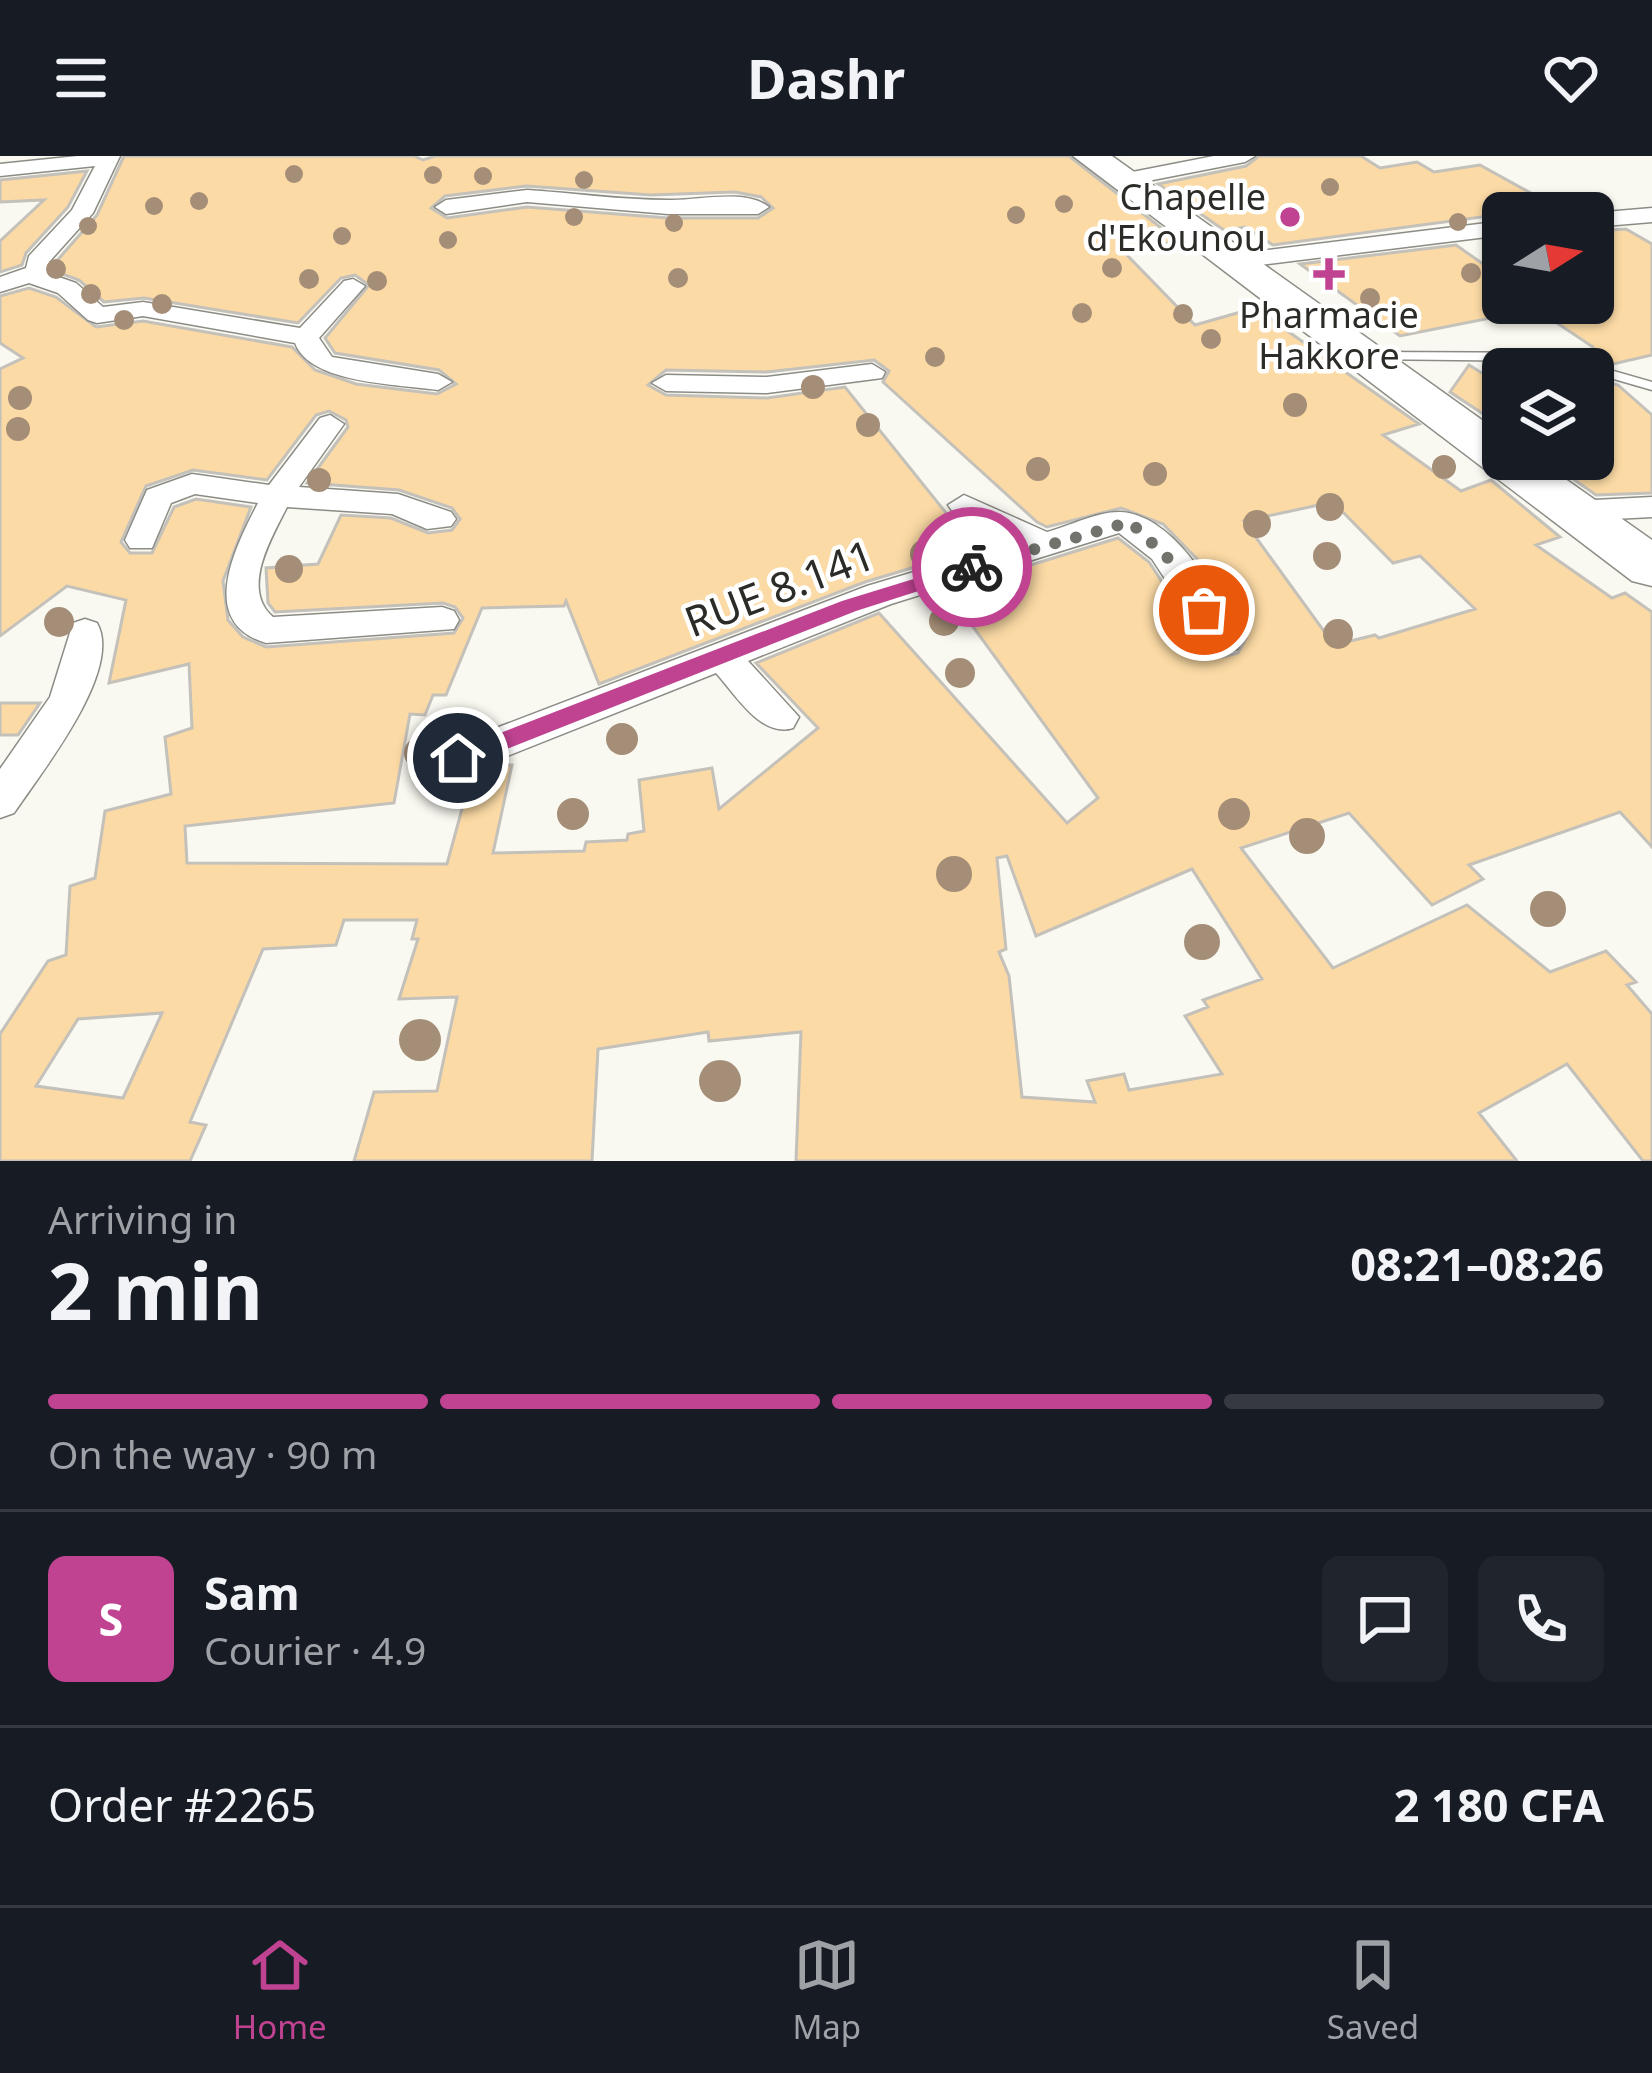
<!DOCTYPE html>
<html lang="en">
<head>
<meta charset="utf-8">
<style>
  body { margin:0; font-family:"Noto Sans",sans-serif; background:#20242c; color:#f1f3f6; height:100vh; display:flex; flex-direction:column; font-size:45px; white-space:nowrap }
  * { box-sizing:border-box; margin:0 }
  p { font-size:39px; color:#9ea1a6 }
  .icon { flex:none; width:66px; height:66px; fill:none; stroke:currentColor; stroke-width:2; stroke-linecap:round; stroke-linejoin:round }
  .map { position:relative; height:1005px; overflow:hidden }
  .sheet { display:flex; flex-direction:column; background:#171b24; flex:1 }
  .sheet>* { flex:none }
  .needle { width:78px; rotate:79deg }
  .buttons { position:absolute; left:1482px; top:36px; display:grid; gap:24px }
  .buttons a { display:grid; place-items:center; width:132px; height:132px; border-radius:18px; background:#171b24; box-shadow:0 3px 9px #0004; font-size:60px }
  .pin { position:absolute; display:grid; place-items:center; width:102px; height:102px; color:#fff; margin:-51px; border:6px solid #fff; border-radius:50%; box-shadow:0 3px 12px #0007 }
  .courier { position:absolute; display:grid; place-items:center; width:120px; height:120px; margin:-60px; border:9px solid #c04392; border-radius:50%; background:#fff; color:#222; box-shadow:0 3px 15px #0007 }
  .headline em { font-style:normal; font-weight:700 }
  .headline div { display:flex; flex-direction:column-reverse }
  .headline { display:flex; align-items:center; justify-content:space-between; height:204px; padding:0 48px }
  h1 { font-size:78px; font-weight:700; line-height:90px }
  .bar { display:grid; grid-template-columns:repeat(4,1fr); gap:18px 12px; align-content:center; height:144px; padding:0 48px }
  .bar i { height:15px; border-radius:9px; background:#363941 }
  .bar .active { background:#c04392 }
  .bar p { grid-column:span 4 }
  .line { display:flex; align-items:center; gap:30px; padding:0 48px; border-top:3px solid #363941 }
  .line div { flex:1 }
  .round { display:grid; place-items:center; flex:none; width:126px; height:126px; border-radius:18px; background:#20242c }
  header { display:flex; justify-content:space-between; align-items:center; height:156px; padding:0 48px; background:#171b24; font-size:54px; font-weight:700 }
  .menu { display:flex; justify-content:space-around; align-items:center; height:168px; border-top:3px solid #363941; background:#171b24; font-size:33px; color:#9ea1a6 }
  .menu a { display:grid; justify-items:center; gap:6px }
  .menu .active { color:#c04392 }
  .map>svg:first-child { display:block }
  .building { fill:#fbdaa5; stroke:#c4c0ba; stroke-width:3; fill-rule:evenodd }
  .lines { fill:none; stroke-linecap:round; stroke-linejoin:round }
  .lane-casing { stroke:#8c8c86; stroke-width:3 }
  .street-casing { stroke:#8c8c86; stroke-width:3 }
  .primary-casing { stroke:#8c8c86; stroke-width:3 }
  .lane { fill:#fff; fill-rule:evenodd }
  .street { fill:#fff; fill-rule:evenodd }
  .primary { fill:#fff; fill-rule:evenodd }
  .tree { fill:#a58e77 }
  .route { fill:#c04392 }
  .done { stroke:#73736e; stroke-width:12; stroke-dasharray:0 21.6 }
  .poi-dot { fill:#c04392; stroke:#fff; stroke-width:4.5 }
  .labels { text-anchor:middle; dominant-baseline:central; stroke-width:9; stroke-linejoin:round; paint-order:stroke }
  .far-poi-label { font-size:36px; fill:#2b2b28; stroke:#fff; text-anchor:end }
  .street-label { font-size:42px; fill:#2b2b28; stroke:#fff }
</style>
</head>
<body>
<header><svg class="icon" aria-label="menu" viewBox="0 0 24 24"><path d="M4 6h16M4 12h16M4 18h16"/></svg>Dashr<svg class="icon" aria-label="heart" viewBox="0 0 24 24"><path d="M12 20l-8-8c-3-5 5-10 8-4 3-6 11-1 8 4z"/></svg></header>
<div class="map">
<svg width="1652" height="1005" viewBox="0 0 1652 1005">
  <rect width="100%" height="100%" fill="#f9f9f1"/>
  <g class="building">
    <path d="M124 0H414L423 4 435 0H1069L1178 85 1124 96 1195 169 1255 152 1419 268 1383 279 1461 335 1491 324 1560 381 1536 389 1612 442 1625 437 1652 456V691L1620 656 1469 709 1483 723 1432 749 1349 657 1241 692 1333 812 1467 749 1550 816 1606 795 1636 826 1627 829 1652 858V1005H1643L1567 908 1479 957 1517 1005H796L801 876 709 885 708 876 598 893 592 1005H354L374 936 437 935 457 841 399 843 418 783H412L417 764H344L336 789 263 793 190 966 206 969 190 1005H0V878L48 805 66 799 70 730 95 722 105 655 171 638 165 581 192 572 189 508 109 527 126 444 67 430 0 480V213L23 202 0 187V140L29 132 56 141 96 171 143 165 292 191 315 214 356 228 437 238 456 228 439 214 335 197 325 182 369 129 355 119 341 122 298 167 144 142 104 146 79 124 54 115V108L97 59ZM526 30 651 39 735 36 761 41 773 52 758 62H668L527 51 447 62 431 52 445 40ZM874 204 889 215 883 226 1037 366 1047 371 1121 352 1163 368 1197 403 1246 482 1238 497 1223 501 1207 495 1149 406 1118 382 947 435 1098 642 1067 667 879 457 756 507 818 572 719 653 712 612 639 624 644 675 628 678 627 684 586 686 584 695 493 697 512 609H497L471 620 447 708 187 707 185 670 394 647 410 558 425 559 433 539H446L482 452 564 450 566 445 599 528 865 426 975 393 845 231 767 242 666 239 648 229 666 214 767 216ZM329 255 346 264 348 271 307 327 399 334 452 352 460 363 452 374 428 377 391 362 341 359 318 408 266 412 268 447 275 456 443 447 455 451 463 462 454 477 266 491 243 481 228 464 223 425 251 351 196 343 174 351 152 397H130L121 386 146 330 193 314 267 324 316 259ZM1333 346 1393 407 1420 400 1475 453 1379 482 1375 479 1334 489 1244 365ZM1007 700 1036 780 1192 713 1262 823 1203 844 1208 851 1185 860 1222 918 1129 934 1124 918 1087 925 1095 946 1022 941 1009 820 999 796 1006 793 997 702ZM162 857 123 942 36 930 78 863Z"/>
    <path d="M1259 0H1361L1380 12 1417 6 1434 16 1480 9 1556 51 1273 89 1245 71 1225 75 1158 28 1246 10Z"/>
    <path d="M87 15 68 51 26 97 22 109 0 116V85L44 44 0 46V24Z"/>
    <path d="M1626 73 1652 88V199L1609 209 1593 204V191L1536 153 1400 180 1300 108 1456 89 1503 122V147H1593V75Z"/>
    <path d="M1469 209 1503 230V271L1450 236Z"/>
    <path d="M1593 222 1618 229 1652 259V337L1596 339 1546 304 1593 303Z"/>
    <path d="M0 547H40L18 579H0Z"/>
  </g>
  <g class="lines">
    <defs>
      <path id="lane" d="M1368 196 1551 197 1652 226V234L1593 217V213H1578L1550 205 1363 203 1361 200Z"/>
      <g id="street">
        <path d="M78 0H120L93 57 49 106 50 118 76 127 103 151 143 146 300 172 344 125 353 123 365 130 319 182 332 201 438 218 452 226 438 234C398 228 310 228 295 187L143 160 97 167 88 164 58 137 29 127 0 136V121L26 112 29 100 72 54 95 10 0 20V8Z"/>
        <path d="M1214 0H1255L1245 6 1122 30 1112 24 1122 18Z"/>
        <path d="M527 34C574 37 621 44 668 44 697 45 745 32 769 51L758 58H668L527 46 446 58 435 51 446 44Z"/>
        <path d="M1652 52V66L1593 71V57Z"/>
        <path d="M1503 65V79L1235 112 1223 105 1235 98Z"/>
        <path d="M872 208 885 216 882 222 767 237 666 235 652 227 666 219 767 221Z"/>
        <path d="M330 259 344 268 299 331 398 338 451 356 456 363 451 370 427 373 392 358 287 351C272 381 240 433 273 461L442 451 454 455 459 464 454 473 266 487C196 466 236 390 258 347L195 338 171 347 152 392H130L125 384 147 334 192 318 269 329 320 262Z"/>
        <path d="M964 339 1047 376C1069 370 1099 355 1121 356 1177 360 1218 441 1242 484L1237 493 1224 497 1211 493 1152 403 1119 377 891 448 748 505 799 561 793 572C761 582 736 539 716 517L472 614 458 619 444 614 438 603 444 592 867 430 1014 386 953 356 948 349Z"/>
        <path d="M1652 341V361L1575 365 1559 355 1575 345Z"/>
        <path d="M85 463 97 467C124 514 40 618 14 657L0 662V613L50 541 73 467Z"/>
      </g>
      <path id="primary" d="M1073 0H1112L1503 279V303H1537L1652 384V430L1632 425Z"/>
    </defs>
    <use href="#lane" class="lane-casing"/>
    <use href="#street" class="street-casing"/>
    <use href="#primary" class="primary-casing"/>
    <use href="#lane" class="lane"/>
    <use href="#street" class="street"/>
    <use href="#primary" class="primary"/>
  </g>
  <g class="tree">
    <circle cx="294" cy="18" r="9"/>
    <circle cx="433" cy="19" r="9"/>
    <circle cx="483" cy="20" r="9"/>
    <circle cx="584" cy="24" r="9"/>
    <circle cx="1330" cy="31" r="9"/>
    <circle cx="199" cy="45" r="9"/>
    <circle cx="1064" cy="48" r="9"/>
    <circle cx="154" cy="50" r="9"/>
    <circle cx="1016" cy="59" r="9"/>
    <circle cx="574" cy="61" r="9"/>
    <circle cx="1458" cy="66" r="9"/>
    <circle cx="674" cy="67" r="9"/>
    <circle cx="88" cy="70" r="9"/>
    <circle cx="342" cy="80" r="9"/>
    <circle cx="448" cy="84" r="9"/>
    <circle cx="1112" cy="112" r="10"/>
    <circle cx="56" cy="113" r="10"/>
    <circle cx="1471" cy="117" r="10"/>
    <circle cx="678" cy="122" r="10"/>
    <circle cx="309" cy="123" r="10"/>
    <circle cx="377" cy="125" r="10"/>
    <circle cx="91" cy="138" r="10"/>
    <circle cx="1370" cy="142" r="10"/>
    <circle cx="162" cy="148" r="10"/>
    <circle cx="1082" cy="157" r="10"/>
    <circle cx="1183" cy="158" r="10"/>
    <circle cx="124" cy="164" r="10"/>
    <circle cx="1211" cy="183" r="10"/>
    <circle cx="935" cy="201" r="10"/>
    <circle cx="813" cy="231" r="12"/>
    <circle cx="20" cy="242" r="12"/>
    <circle cx="1295" cy="249" r="12"/>
    <circle cx="868" cy="269" r="12"/>
    <circle cx="18" cy="273" r="12"/>
    <circle cx="1444" cy="311" r="12"/>
    <circle cx="1038" cy="313" r="12"/>
    <circle cx="1155" cy="318" r="12"/>
    <circle cx="319" cy="324" r="12"/>
    <circle cx="1330" cy="351" r="14"/>
    <circle cx="1257" cy="368" r="14"/>
    <circle cx="994" cy="384" r="14"/>
    <circle cx="924" cy="398" r="14"/>
    <circle cx="1327" cy="400" r="14"/>
    <circle cx="289" cy="413" r="14"/>
    <circle cx="944" cy="465" r="15"/>
    <circle cx="59" cy="466" r="15"/>
    <circle cx="1338" cy="478" r="15"/>
    <circle cx="960" cy="517" r="15"/>
    <circle cx="622" cy="583" r="16"/>
    <circle cx="420" cy="597" r="16"/>
    <circle cx="573" cy="658" r="16"/>
    <circle cx="1234" cy="658" r="16"/>
    <circle cx="1307" cy="680" r="18"/>
    <circle cx="954" cy="718" r="18"/>
    <circle cx="1548" cy="753" r="18"/>
    <circle cx="1202" cy="786" r="18"/>
    <circle cx="420" cy="884" r="21"/>
    <circle cx="720" cy="925" r="21"/>
  </g>
  <path class="route" d="M972 405 978 407V416L856 455 466 609H451L447 602 451 596 842 445Z"/>
  <g class="lines">
    <path class="done" d="M972 411 1130 366 1171 405 1204 454"/>
  </g>
  <g class="poi-dot">
    <circle cx="1290" cy="61" r="12"/>
    <path d="M1323 100h12v12h12v12h-12v12h-12v-12h-12v-12h12z"/>
  </g>
  <g class="labels">
    <g class="far-poi-label">
      <text x="1266" y="40">Chapelle<tspan x="1266" dy="41">d'Ekounou</tspan></text>
      <text x="1329" y="158" text-anchor="middle">Pharmacie<tspan x="1329" dy="41">Hakkore</tspan></text>
    </g>
    <g class="street-label">
      <text transform="translate(779 431) rotate(-21)">RUE 8.141</text>
    </g>
  </g>
</svg>
<div class="buttons">
<a><svg class="needle" viewBox="-14 -14 28 28"><path d="M0-13l5 13h-10z" fill="#e53935"/><path d="M0 13l5-13h-10z" fill="#9ea1a6"/></svg></a>
<a><svg class="icon" aria-label="layers" viewBox="0 0 24 24"><path d="M12 4l9 5-9 5-9-5zM3 14l9 5 9-5"/></svg></a>
</div>
<div class="pin" style="left:1204px;top:454px;background:#ea580c"><svg class="icon" aria-label="bag" viewBox="0 0 24 24"><path d="M5 8h14l-1 12H6zM9 8a3 3 0 0 1 6 0"/></svg></div>
<div class="pin" style="left:458px;top:602px;background:#1f2937"><svg class="icon" aria-label="home" viewBox="0 0 24 24"><path d="M3 11l9-7 9 7M6 9v11h12V9"/></svg></div>
<div class="courier" style="left:972px;top:411px"><svg class="icon" aria-label="bike" viewBox="0 0 24 24"><circle cx="6" cy="16" r="4"/><circle cx="18" cy="16" r="4"/><path d="M6 16l4-8h5l3 8M10 8l3 8H6M13 5h3"/></svg></div>
</div>
<section class="sheet">
<div class="headline"><div><h1>2 min</h1><p>Arriving in</p></div><em>08:21–08:26</em></div>
<div class="bar"><i class="active"></i><i class="active"></i><i class="active"></i><i></i><p>On the way · 90 m</p></div>
<div class="line" style="height:216px"><b class="round" style="background:#c04392;color:#fff">S</b><div><b>Sam</b><p>Courier · 4.9</p></div><a class="round"><svg class="icon" aria-label="chat" viewBox="0 0 24 24"><path d="M4 5h16v11H9l-5 4z"/></svg></a><a class="round"><svg class="icon" aria-label="phone" viewBox="0 0 24 24"><path d="M5 4h4l2 5-3 2q2 4 5 5l2-3 5 2v4C11 20 4 13 5 4z"/></svg></a></div>
<div class="line" style="height:156px"><div>Order #2265</div><b>2 180 CFA</b></div>
</section>
<nav class="menu">
<a class="active"><svg class="icon" aria-label="home" viewBox="0 0 24 24"><path d="M3 11l9-7 9 7M6 9v11h12V9"/></svg>Home</a>
<a><svg class="icon" aria-label="map" viewBox="0 0 24 24"><path d="M3 6l6-2 6 2 6-2v14l-6 2-6-2-6 2zM9 4v14M15 6v14"/></svg>Map</a>
<a><svg class="icon" aria-label="saved" viewBox="0 0 24 24"><path d="M7 4h10v16l-5-4-5 4z"/></svg>Saved</a>
</nav>
</body>
</html>
